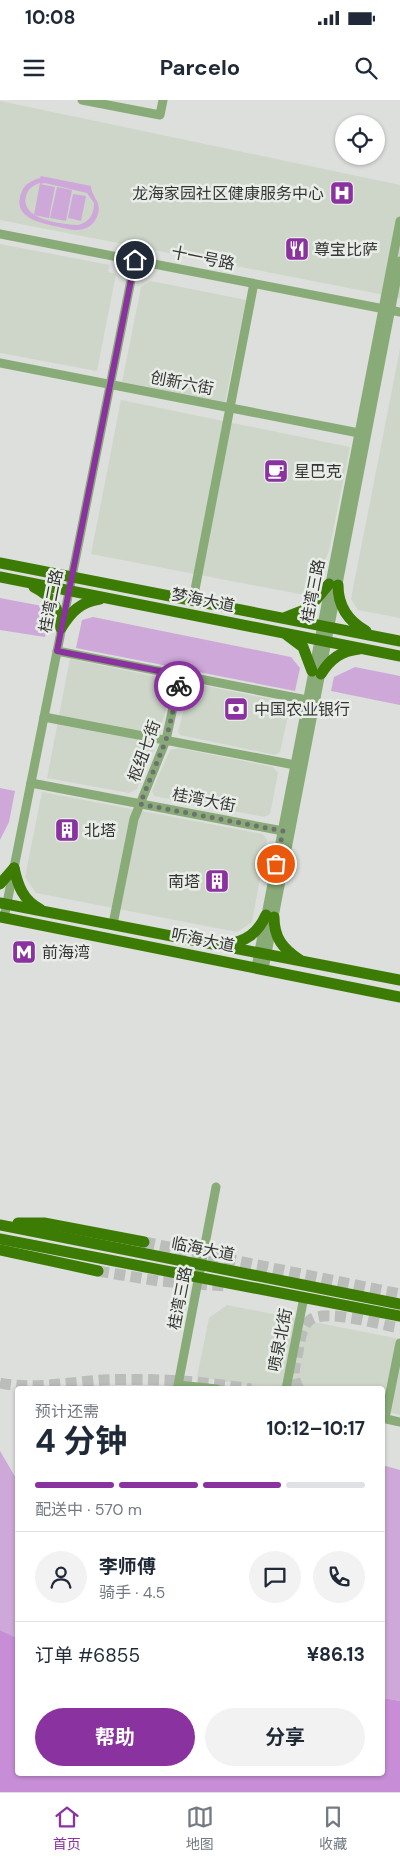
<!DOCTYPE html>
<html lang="zh">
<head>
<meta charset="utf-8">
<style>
  body { margin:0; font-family:"DM Sans","Noto Sans SC",sans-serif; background:#f2f2f3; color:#1f2937; height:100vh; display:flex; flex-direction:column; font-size:19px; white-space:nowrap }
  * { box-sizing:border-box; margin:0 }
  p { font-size:16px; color:#747a83 }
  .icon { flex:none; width:28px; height:28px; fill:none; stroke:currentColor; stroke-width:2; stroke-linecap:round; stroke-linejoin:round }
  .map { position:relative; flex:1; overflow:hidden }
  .side { position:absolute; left:15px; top:1286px; width:370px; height:390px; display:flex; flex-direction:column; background:#fff; border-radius:5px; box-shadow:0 1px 4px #0004 }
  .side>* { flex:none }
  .controls { position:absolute; left:335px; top:15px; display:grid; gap:10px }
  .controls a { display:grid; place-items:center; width:50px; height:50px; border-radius:50%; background:#fff; box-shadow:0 1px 4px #0004; font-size:25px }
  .pin { position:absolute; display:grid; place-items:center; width:42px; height:42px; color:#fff; margin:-21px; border:2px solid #fff; border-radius:50%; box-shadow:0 1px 5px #0007 }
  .courier { position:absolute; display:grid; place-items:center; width:50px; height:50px; margin:-25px; border:4px solid #8a329f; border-radius:50%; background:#fff; color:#222; box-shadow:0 1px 6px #0007 }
  .headline em { font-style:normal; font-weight:700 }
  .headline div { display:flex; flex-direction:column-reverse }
  .headline { display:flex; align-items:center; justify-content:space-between; height:85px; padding:0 20px }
  h1 { font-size:32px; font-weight:700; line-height:38px }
  .bar { display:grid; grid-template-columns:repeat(4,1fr); gap:8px 5px; align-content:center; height:60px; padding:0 20px }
  .bar i { height:6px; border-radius:4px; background:#e0e1e3 }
  .bar .current { background:#8a329f }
  .bar p { grid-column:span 4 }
  .line { display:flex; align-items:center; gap:12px; padding:0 20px; border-top:1px solid #e0e1e3 }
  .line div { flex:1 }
  .round { display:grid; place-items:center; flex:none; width:52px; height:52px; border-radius:26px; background:#f2f2f3 }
  .button { display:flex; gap:10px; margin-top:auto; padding:10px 20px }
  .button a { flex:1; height:58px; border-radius:30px; background:#8a329f; color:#fff; font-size:20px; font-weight:700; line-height:58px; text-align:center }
  .button a+a { background:#f2f2f3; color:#1f2937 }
  .status { display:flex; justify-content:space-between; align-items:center; height:35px; padding:0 25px; background:#fff; direction:ltr }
  .status svg { height:14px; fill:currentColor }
  header { display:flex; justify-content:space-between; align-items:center; height:65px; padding:0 20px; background:#fff; font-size:22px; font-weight:700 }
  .tab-bar { display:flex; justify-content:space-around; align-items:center; height:70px; border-top:1px solid #e0e1e3; background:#fff; font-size:14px; color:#747a83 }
  .tab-bar a { display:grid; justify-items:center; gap:2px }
  .tab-bar .current { color:#8a329f }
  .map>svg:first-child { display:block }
  .built { fill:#ced6ca }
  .green { fill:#cea8d8; fill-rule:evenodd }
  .water { fill:#c78dd7 }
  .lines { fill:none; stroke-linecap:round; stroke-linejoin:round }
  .major-tunnel { stroke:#bbbdba; stroke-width:11; stroke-dasharray:11 5.5; stroke-linecap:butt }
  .minor { stroke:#88ab78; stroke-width:9 }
  .major { stroke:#3c7c04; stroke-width:11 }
  .done { stroke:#6f716e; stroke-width:5; stroke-dasharray:0 9 }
  .route { stroke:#8a329f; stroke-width:6 }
  .labels { text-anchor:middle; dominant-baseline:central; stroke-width:5; stroke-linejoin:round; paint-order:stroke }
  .poi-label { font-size:16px; fill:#353634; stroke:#e9ede8; text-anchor:start }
  .street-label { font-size:16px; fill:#353634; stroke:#e9ede8 }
</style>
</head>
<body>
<div class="status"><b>10:08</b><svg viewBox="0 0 49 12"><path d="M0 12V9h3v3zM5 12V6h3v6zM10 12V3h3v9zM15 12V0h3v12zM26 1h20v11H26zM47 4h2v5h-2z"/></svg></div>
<header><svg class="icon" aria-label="menu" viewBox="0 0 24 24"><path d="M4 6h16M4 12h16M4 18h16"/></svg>Parcelo<svg class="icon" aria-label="search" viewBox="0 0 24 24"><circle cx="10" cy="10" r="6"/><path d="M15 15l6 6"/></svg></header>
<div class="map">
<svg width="400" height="1692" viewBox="0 0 400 1692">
  <rect width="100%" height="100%" fill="#dcdfdb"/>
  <g class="built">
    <path d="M0 1 400 85V198L0 120Z"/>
    <path d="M0 144 110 165 108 172 116 174 97 271 0 253Z"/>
    <path d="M151 181 246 200 225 302 122 282 141 187Z"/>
    <path d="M400 249V518L358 510 351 499Z"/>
    <path d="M121 300 350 347 329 451 310 496 91 454Z"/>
    <path d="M70 559 168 579 173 585 156 644 137 689 129 693 47 678Z"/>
    <path d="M196 584 285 602 290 607 280 652 275 655 180 635 178 632 190 587Z"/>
    <path d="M178 648 273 667 278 673 270 714 264 717 154 696 152 691 170 650Z"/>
    <path d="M42 692 263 734 267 740 252 822 237 832 36 793 25 777Z"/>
    <path d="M227 1205 400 1239V1315L383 1310 382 1289H271L197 1277 209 1218Z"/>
  </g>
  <g class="green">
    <path d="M41 76 91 86C91 96 102 102 98 114 96 120 92 126 86 128 77 132 68 129 59 127 41 123 10 118 22 91 25 84 32 80 40 78ZM40 83 34 115 49 118 55 87 40 84 45 83 87 93 94 103C94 115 89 122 78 125 62 124 20 120 26 96 28 89 33 85 40 83Z"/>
    <path d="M57 87 72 90 66 121 50 118Z"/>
    <path d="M73 94 86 96 81 121 68 118Z"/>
    <path d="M0 498 42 506 49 516 45 537 0 530Z"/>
    <path d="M93 517 291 557 300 568 295 591 76 548 82 520Z"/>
    <path d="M355 567 400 576V605L331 591 334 577Z"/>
    <path d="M0 688 15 691 9 722 0 740Z"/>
    <path d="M0 1351 17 1380V1538L0 1530Z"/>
    <path d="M382 1365 400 1370V1601L383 1598Z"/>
  </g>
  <path class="water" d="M0 1530 17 1538 18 1674H382L383 1598 400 1601V1692H0Z"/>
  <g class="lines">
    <g class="major-tunnel">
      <path d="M144 1142 400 1194"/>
      <path d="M98 1171 158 1181 225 1186"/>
      <path d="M0 1283C32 1290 70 1282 103 1280 152 1278 201 1281 251 1289"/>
      <path d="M299 1289C291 1277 295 1265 298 1252 300 1241 301 1227 310 1220 325 1208 381 1225 400 1228"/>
    </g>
    <g class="minor">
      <path d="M82 0 160 15 163 0"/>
      <path d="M0 134 400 212"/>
      <path d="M0 263 359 333"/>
      <path d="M193 500 253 188"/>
      <path d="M57 551 307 600"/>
      <path d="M44 617 295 665"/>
      <path d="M31 683 283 731"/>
      <path d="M4 818 135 160"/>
      <path d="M113 824 134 719 166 640 180 575"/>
      <path d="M256 867 400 121"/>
      <path d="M264 869 400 161"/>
      <path d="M216 1087 178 1285 217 1289"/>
      <path d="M286 1289 304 1197"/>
      <path d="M382 1318 400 1322"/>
      <path d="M385 1318 400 1243"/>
    </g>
    <g class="major">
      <path d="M0 463 400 541"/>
      <path d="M0 477 400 556"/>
      <path d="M338 485C338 506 348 521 366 531"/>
      <path d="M34 487C52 496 59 508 61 528"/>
      <path d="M286 517 309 508 329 484"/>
      <path d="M61 528C71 512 80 502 100 499"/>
      <path d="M287 535 303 547 312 571"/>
      <path d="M321 574C330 559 341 551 359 549"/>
      <path d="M14 768C18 786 23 800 40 809"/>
      <path d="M0 784 14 768"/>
      <path d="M0 803 400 880"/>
      <path d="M0 817 400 897"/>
      <path d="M274 817C274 838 283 849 300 860"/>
      <path d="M226 844C246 842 258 833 266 815"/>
      <path d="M18 1123H44L144 1142"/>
      <path d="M0 1125 400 1204"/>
      <path d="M0 1139 400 1216"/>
      <path d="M0 1150 98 1171"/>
    </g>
  </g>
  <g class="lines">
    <path class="done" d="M179 586 166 640 140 704 283 731 276 764"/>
    <path class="route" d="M135 160 57 551 180 575 179 586"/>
  </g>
  <defs>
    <symbol id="hospital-square" viewBox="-11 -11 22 22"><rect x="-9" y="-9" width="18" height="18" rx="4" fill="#8a329f" stroke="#e9ede8"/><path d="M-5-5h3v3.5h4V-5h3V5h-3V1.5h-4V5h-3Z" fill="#fff"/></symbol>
    <symbol id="restaurant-square" viewBox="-11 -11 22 22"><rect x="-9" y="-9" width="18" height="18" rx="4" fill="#8a329f" stroke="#e9ede8"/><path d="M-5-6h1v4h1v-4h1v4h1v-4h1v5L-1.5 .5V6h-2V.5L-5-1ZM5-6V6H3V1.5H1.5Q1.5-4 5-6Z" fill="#fff"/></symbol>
    <symbol id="cafe-square" viewBox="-11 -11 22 22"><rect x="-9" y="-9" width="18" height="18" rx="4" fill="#8a329f" stroke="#e9ede8"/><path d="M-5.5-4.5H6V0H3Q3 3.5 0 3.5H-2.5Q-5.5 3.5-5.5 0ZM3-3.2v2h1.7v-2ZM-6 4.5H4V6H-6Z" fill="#fff"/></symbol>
    <symbol id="bank-square" viewBox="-11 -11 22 22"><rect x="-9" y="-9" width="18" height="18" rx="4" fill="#8a329f" stroke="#e9ede8"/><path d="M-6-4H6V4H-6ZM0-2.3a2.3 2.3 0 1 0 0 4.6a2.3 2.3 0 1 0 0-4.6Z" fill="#fff"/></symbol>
    <symbol id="building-square" viewBox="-11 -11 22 22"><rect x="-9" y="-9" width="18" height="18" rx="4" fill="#8a329f" stroke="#e9ede8"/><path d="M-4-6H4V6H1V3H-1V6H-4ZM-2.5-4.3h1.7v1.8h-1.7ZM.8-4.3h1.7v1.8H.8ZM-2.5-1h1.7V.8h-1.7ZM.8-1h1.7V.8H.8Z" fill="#fff"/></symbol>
    <symbol id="metro-square" viewBox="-11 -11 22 22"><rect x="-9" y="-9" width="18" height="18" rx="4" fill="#8a329f" stroke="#e9ede8"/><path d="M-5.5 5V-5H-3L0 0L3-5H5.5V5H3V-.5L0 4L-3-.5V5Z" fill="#fff"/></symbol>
  </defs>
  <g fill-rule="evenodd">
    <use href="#hospital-square" x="328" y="79" width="28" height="28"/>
    <use href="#restaurant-square" x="283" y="135" width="28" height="28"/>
    <use href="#cafe-square" x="262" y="357" width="28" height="28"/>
    <use href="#bank-square" x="222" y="595" width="28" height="28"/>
    <use href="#building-square" x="53" y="716" width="28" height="28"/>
    <use href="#building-square" x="203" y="767" width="28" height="28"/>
    <use href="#metro-square" x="10" y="838" width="28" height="28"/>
  </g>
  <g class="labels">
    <g class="poi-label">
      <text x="324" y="93" text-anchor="end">龙海家园社区健康服务中心</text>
      <text x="314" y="149">尊宝比萨</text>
      <text x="294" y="371">星巴克</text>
      <text x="254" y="609">中国农业银行</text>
      <text x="84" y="730">北塔</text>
      <text x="200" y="781" text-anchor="end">南塔</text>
      <text x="42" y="852">前海湾</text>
    </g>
    <g class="street-label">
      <text transform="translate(203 158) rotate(11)">十一号路</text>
      <text transform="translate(182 283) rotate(11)">创新六街</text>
      <text transform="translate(313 491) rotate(-79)">桂湾三路</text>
      <text transform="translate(203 500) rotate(11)">梦海大道</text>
      <text transform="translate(51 501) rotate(-79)">桂湾二路</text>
      <text transform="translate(144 651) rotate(-70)">枢纽七街</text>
      <text transform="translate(204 700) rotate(11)">桂湾大街</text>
      <text transform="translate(203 840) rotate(11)">听海大道</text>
      <text transform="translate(203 1149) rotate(11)">临海大道</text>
      <text transform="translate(180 1198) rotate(-79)">桂湾三路</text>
      <text transform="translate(280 1240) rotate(-79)">喷泉北街</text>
    </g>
  </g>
</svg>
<div class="controls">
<a><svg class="icon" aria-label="locate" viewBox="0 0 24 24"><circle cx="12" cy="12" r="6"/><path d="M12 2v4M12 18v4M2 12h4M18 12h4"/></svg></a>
</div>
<div class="pin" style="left:276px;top:764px;background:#ea580c"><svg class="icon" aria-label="bag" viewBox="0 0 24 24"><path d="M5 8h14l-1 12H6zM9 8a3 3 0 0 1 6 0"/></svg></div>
<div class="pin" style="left:135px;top:160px;background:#1f2937"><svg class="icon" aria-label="home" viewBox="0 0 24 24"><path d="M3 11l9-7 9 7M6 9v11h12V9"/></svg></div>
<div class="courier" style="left:179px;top:586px"><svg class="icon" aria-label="bike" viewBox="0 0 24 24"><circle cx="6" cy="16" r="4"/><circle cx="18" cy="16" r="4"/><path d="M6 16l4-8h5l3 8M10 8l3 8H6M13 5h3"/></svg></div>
<section class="side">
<div class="headline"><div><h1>4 分钟</h1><p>预计还需</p></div><em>10:12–10:17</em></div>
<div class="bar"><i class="current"></i><i class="current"></i><i class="current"></i><i></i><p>配送中 · 570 m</p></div>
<div class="line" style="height:90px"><a class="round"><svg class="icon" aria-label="person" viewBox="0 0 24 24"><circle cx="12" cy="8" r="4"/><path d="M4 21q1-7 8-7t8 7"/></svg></a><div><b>李师傅</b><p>骑手 · 4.5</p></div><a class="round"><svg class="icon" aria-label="chat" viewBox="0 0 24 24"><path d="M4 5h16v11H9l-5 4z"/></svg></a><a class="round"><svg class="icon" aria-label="phone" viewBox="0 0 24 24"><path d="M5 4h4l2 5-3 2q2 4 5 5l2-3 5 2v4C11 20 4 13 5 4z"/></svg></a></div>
<div class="line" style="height:65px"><div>订单 #6855</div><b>¥86.13</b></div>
<div class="button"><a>帮助</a><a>分享</a></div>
</section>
</div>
<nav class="tab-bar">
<a class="current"><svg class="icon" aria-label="home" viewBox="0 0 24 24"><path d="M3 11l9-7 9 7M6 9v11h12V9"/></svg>首页</a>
<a><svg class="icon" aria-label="map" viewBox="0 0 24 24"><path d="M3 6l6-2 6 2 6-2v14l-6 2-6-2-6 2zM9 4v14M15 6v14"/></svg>地图</a>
<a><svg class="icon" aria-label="saved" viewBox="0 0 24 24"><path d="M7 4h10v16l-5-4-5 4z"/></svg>收藏</a>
</nav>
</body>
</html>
